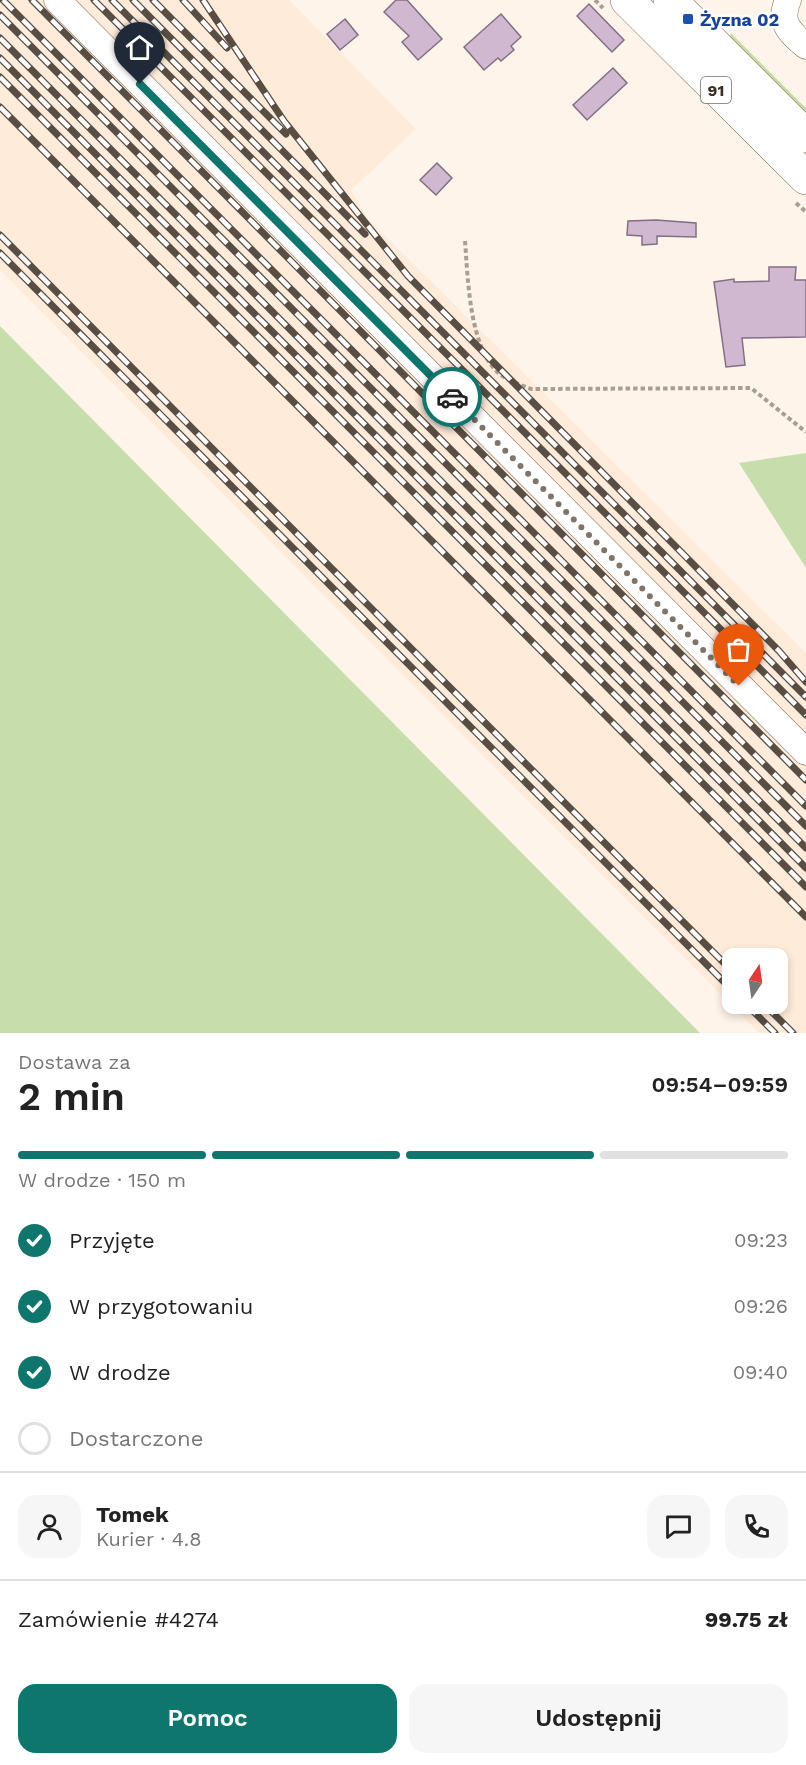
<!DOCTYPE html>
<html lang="pl">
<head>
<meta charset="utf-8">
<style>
  body { margin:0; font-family:"Work Sans",sans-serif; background:#f6f6f6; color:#222; height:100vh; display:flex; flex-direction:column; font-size:22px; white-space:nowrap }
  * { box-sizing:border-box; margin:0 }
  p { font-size:20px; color:#767676 }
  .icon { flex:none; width:33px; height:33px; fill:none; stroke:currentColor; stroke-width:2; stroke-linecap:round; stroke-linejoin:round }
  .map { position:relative; height:1033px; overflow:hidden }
  .details { display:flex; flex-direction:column; background:#fff; flex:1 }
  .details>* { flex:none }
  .needle { width:39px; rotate:13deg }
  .fabs { position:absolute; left:722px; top:948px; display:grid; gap:12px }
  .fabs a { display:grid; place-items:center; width:66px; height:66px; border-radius:12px; background:#fff; box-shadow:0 3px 9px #0003; font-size:30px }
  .pin { position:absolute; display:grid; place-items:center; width:51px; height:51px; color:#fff; margin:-62px -26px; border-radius:50% 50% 50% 0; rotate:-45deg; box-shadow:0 0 6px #0007 }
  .pin .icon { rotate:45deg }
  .courier { position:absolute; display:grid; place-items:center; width:60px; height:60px; margin:-30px; border:4px solid #0f766e; border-radius:50%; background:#fff; color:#222; box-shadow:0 2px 8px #0007 }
  .head em { font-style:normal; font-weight:600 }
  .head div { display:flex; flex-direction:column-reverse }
  .head { display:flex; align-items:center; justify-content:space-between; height:102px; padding:0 18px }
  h1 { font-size:39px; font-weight:600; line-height:45px }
  .bar { display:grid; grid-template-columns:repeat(4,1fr); gap:9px 6px; align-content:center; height:72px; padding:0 18px }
  .bar i { height:8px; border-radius:4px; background:#e0e0e0 }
  .bar .selected { background:#0f766e }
  .bar p { grid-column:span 4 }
  .line { display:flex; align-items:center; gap:15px; padding:0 18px; border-top:2px solid #e0e0e0 }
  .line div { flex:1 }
  .round { display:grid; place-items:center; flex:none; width:63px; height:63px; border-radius:18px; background:#f6f6f6 }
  ol { padding:0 18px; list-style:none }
  li { display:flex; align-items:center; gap:18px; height:66px }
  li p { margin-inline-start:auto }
  li .icon { padding:6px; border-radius:50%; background:#0f766e; color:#fff; stroke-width:4 }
  li:last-child { color:#767676 }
  li i { width:33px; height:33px; border:3px solid #e0e0e0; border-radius:50% }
  .primary-button { display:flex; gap:12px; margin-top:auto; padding:12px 18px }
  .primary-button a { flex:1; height:69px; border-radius:18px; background:#0f766e; color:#fff; font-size:24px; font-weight:600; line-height:69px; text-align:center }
  .primary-button a+a { background:#f6f6f6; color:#222 }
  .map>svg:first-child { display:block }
  .built { fill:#ffebd9; fill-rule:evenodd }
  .green { fill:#c7deac }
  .building { fill:#d1b8d1; stroke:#846e85; stroke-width:1.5 }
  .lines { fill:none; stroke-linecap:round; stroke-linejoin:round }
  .minor-casing { stroke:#7e6650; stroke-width:27 }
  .major-casing { stroke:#7e6650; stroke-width:34 }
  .path { stroke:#a89e94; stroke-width:4; stroke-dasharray:4.5 3; stroke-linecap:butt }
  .minor { stroke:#fff; stroke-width:26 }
  .major { stroke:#fff; stroke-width:33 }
  .rail-casing { stroke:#584e44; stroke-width:7 }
  .rail { stroke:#fff; stroke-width:4.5; stroke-dasharray:14; stroke-linecap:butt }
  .done { stroke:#7e746a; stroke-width:6; stroke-dasharray:0 10.8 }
  .route { stroke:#0f766e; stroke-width:8 }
  .transit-dot { fill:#1a4fb4; stroke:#fff; stroke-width:2 }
  .labels { text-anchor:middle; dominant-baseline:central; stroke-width:5; stroke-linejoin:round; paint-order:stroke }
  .shield { fill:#fff; stroke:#746d66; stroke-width:1.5 }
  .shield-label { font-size:16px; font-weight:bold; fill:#392f25 }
  .transit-label { font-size:18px; font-weight:bold; fill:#164399; stroke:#fff; text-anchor:start }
</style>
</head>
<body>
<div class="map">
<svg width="806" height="1033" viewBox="0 0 806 1033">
  <rect width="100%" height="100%" fill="#fef4ea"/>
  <path class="built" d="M0 0H289L416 129 351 190 367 218 806 653V1033H759L0 270ZM732 958H777V1004H732Z"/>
  <g class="green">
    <path d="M731 33 806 108V120L730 37Z"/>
    <path d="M0 326 700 1033H0Z"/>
    <path d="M806 453V568L739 463Z"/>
  </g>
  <g class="building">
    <path d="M396 0H407L442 39 418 60 402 42 409 36 384 12Z"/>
    <path d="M589 4 624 40 612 52 577 16Z"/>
    <path d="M501 14 521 37 511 46 514 50 501 61 498 58 484 70 464 47Z"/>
    <path d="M345 19 358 35 340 50 327 34Z"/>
    <path d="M613 68 627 83 587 120 573 105Z"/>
    <path d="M437 163 452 178 436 195 420 180Z"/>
    <path d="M656 220 696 223V237L657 236V244L642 245V236L627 235 628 221Z"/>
    <path d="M769 267H796L795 280H806V337L742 338 745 365 726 367 714 282 734 279V282L769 281Z"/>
  </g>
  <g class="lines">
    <defs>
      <g id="minor">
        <path d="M57 0 806 752"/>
        <path d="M788 0C778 22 790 33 806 46"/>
      </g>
      <g id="major">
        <path d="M627 0 806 178"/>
        <path d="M670 0 806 136"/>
      </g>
    </defs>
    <use href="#minor" class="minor-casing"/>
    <use href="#major" class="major-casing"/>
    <g class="path">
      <path d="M595 0 603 8"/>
      <path d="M796 203 806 212"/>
      <path d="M465 241C468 278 469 351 501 375 509 381 521 385 531 389L751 388 806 432"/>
    </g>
    <use href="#minor" class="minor"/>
    <use href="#major" class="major"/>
    <defs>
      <g id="rail">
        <path d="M3 0 806 806"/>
        <path d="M32 0 806 780"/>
        <path d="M94 0 806 715"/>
        <path d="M112 0 806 697"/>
        <path d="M133 0 365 234"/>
        <path d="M153 0 286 134"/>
        <path d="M183 0 227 48"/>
        <path d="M203 0 284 121 408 276 779 651 806 682"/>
        <path d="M0 15 806 826"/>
        <path d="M0 38 806 848"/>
        <path d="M0 58 806 868"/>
        <path d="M0 77 806 887"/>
        <path d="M0 107 806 917"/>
        <path d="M0 235 732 971"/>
        <path d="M0 253 732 990"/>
        <path d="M746 1004 775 1033"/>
        <path d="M764 1004 793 1033"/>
      </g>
    </defs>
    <use href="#rail" class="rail-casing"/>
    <use href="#rail" class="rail"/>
  </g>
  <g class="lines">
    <path class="done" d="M452 397 739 686"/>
    <path class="route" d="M140 84 452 397"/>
  </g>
  <rect class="transit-dot" x="682" y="13" width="12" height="12" rx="3"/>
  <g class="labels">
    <rect class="shield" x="701" y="77" width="30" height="26" rx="4.5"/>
    <g class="shield-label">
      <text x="716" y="90">91</text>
    </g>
    <g class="transit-label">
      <text x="700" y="19">Żyzna 02</text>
    </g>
  </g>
</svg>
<div class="fabs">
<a><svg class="needle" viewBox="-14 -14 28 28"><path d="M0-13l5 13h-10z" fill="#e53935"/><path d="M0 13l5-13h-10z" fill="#767676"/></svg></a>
</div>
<div class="pin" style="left:739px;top:686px;background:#ea580c"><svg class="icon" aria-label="bag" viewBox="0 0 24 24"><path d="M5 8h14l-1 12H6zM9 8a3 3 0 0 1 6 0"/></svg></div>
<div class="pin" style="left:140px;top:84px;background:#1f2937"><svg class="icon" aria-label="home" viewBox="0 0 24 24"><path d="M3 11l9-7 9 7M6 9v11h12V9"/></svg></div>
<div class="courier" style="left:452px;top:397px"><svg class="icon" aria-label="car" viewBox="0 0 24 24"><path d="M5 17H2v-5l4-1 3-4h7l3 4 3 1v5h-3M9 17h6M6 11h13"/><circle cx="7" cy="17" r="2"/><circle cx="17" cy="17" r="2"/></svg></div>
</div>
<section class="details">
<div class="head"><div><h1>2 min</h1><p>Dostawa za</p></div><em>09:54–09:59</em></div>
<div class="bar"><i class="selected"></i><i class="selected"></i><i class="selected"></i><i></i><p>W drodze · 150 m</p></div>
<ol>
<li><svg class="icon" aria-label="check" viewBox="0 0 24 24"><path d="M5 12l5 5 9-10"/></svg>Przyjęte<p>09:23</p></li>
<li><svg class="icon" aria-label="check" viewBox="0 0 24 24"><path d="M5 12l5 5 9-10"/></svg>W przygotowaniu<p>09:26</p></li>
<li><svg class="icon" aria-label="check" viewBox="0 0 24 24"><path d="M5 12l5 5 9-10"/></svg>W drodze<p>09:40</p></li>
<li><i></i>Dostarczone</li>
</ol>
<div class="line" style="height:108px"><a class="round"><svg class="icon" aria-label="person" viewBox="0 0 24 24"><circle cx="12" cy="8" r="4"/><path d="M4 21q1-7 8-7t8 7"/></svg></a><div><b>Tomek</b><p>Kurier · 4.8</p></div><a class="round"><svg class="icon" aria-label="chat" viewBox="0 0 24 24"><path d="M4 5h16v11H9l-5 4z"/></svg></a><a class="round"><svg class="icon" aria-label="phone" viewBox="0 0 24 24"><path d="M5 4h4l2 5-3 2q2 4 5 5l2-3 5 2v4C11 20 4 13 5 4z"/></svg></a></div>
<div class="line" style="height:78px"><div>Zamówienie #4274</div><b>99.75 zł</b></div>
<div class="primary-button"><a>Pomoc</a><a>Udostępnij</a></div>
</section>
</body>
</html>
